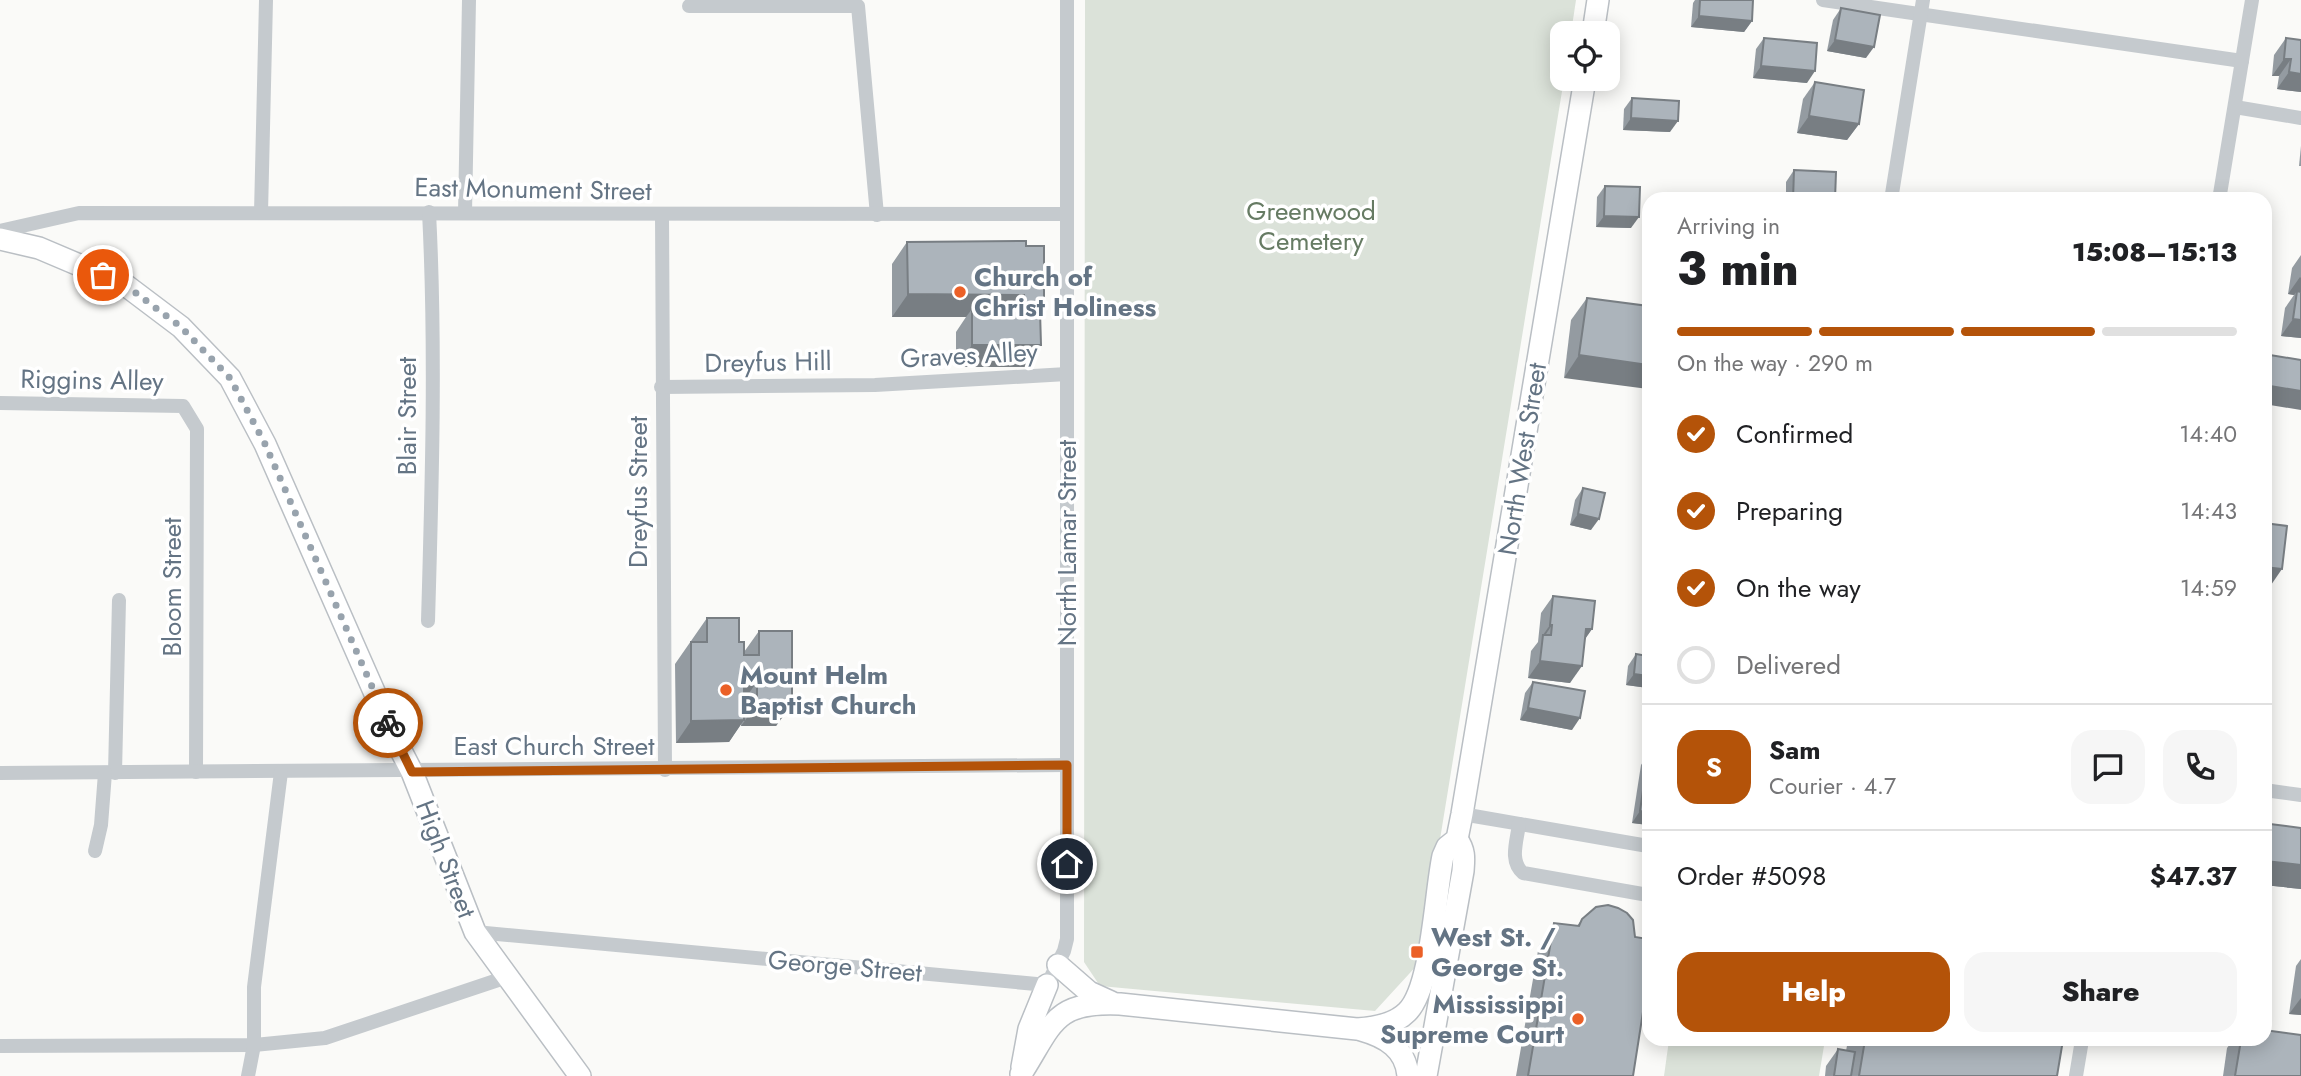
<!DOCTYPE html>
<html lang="en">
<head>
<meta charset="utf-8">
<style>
  body { margin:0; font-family:Jost,sans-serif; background:#f6f6f6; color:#202124; height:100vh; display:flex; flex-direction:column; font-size:26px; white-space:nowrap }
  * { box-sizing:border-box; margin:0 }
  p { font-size:23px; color:#757577 }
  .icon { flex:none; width:38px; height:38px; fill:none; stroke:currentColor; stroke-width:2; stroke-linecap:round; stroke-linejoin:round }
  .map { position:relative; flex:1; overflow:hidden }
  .details { position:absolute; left:1642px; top:192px; width:630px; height:854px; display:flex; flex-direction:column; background:#fff; border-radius:21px; box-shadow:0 4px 18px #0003 }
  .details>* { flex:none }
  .controls { position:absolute; left:1550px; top:21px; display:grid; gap:14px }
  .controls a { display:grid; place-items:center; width:70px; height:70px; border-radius:14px; background:#fff; box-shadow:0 4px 18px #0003; font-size:35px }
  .pin { position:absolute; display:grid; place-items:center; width:60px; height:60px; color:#fff; margin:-30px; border:4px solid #fff; border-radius:50%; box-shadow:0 2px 7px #0007 }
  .courier { position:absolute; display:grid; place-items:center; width:70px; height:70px; margin:-35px; border:5px solid #b45309; border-radius:50%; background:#fff; color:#222; box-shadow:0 2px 9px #0007 }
  .head em { font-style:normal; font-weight:800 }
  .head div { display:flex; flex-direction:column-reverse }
  .head { display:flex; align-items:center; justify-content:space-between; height:119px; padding:0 35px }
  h1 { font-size:46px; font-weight:800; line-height:52px }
  .bar { display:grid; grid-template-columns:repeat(4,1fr); gap:10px 7px; align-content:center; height:84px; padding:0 35px }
  .bar i { height:9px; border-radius:5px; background:#e0e0e0 }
  .bar .active { background:#b45309 }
  .bar p { grid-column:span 4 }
  .line { display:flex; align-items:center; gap:18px; padding:0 35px; border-top:2px solid #e0e0e0 }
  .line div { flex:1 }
  .round { display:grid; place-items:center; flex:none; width:74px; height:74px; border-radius:21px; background:#f6f6f6 }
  ol { padding:0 35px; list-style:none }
  li { display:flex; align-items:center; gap:21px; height:77px }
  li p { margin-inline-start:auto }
  li .icon { padding:7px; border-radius:50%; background:#b45309; color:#fff; stroke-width:4 }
  li:last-child { color:#757577 }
  li i { width:38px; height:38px; border:4px solid #e0e0e0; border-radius:50% }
  .action { display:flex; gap:14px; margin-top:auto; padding:14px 35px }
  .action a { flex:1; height:80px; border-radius:21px; background:#b45309; color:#fff; font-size:28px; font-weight:800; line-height:80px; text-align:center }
  .action a+a { background:#f6f6f6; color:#202124 }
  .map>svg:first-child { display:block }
  .green { fill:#dbe2d9 }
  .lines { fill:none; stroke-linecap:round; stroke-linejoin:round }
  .secondary-casing { stroke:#babfc4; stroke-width:24 }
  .street { stroke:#c5cace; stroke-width:14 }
  .secondary { stroke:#fff; stroke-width:21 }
  .wall { fill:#949ba1 }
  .shaded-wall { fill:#787e83 }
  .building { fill:#acb4bb; stroke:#787e83; stroke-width:2 }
  .done { stroke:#98a3ad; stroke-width:7; stroke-dasharray:0 12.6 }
  .route { stroke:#b45309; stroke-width:9 }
  .poi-dot { fill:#eb6027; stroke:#fff; stroke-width:2.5 }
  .labels { text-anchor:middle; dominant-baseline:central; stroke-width:7; stroke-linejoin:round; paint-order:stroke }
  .street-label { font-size:26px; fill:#647484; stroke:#fff }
  .park-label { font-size:26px; fill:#667b63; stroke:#fff }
  .poi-label { font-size:26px; font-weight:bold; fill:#647484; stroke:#fff; text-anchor:start }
</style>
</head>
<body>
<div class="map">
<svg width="2301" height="1076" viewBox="0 0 2301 1076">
  <rect width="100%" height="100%" fill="#fafaf8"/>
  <g class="green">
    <path d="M1085 0H1576L1571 33H1563L1564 79 1420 962 1375 1011 1100 986 1084 962Z"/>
    <path d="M1669 1040H1825L1819 1076H1664Z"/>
  </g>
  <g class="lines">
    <defs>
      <g id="secondary">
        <path d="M1593 33 1598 0"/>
        <path d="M0 239 39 248 124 284 181 327 230 378 265 444 395 739 412 772 475 932 580 1076"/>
        <path d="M1058 965 1089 992 1111 1002"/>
        <path d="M1361 1030C1386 1037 1406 1049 1408 1076"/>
        <path d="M1022 1067 1029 1029 1047 985"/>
        <path d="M1021 1074C1053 1024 1053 1001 1120 1004L1357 1029C1375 1028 1394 1025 1407 1012 1432 988 1435 893 1443 856L1447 847 1457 839 1462 814 1585 79"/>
        <path d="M1426 1076 1463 871C1464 858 1465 851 1457 839"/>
      </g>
    </defs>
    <use href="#secondary" class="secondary-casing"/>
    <g class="street">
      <path d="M1823 0 2242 61"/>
      <path d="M689 6H858L877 215"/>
      <path d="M2235 107 2301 118"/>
      <path d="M1891 200 1923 0"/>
      <path d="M2219 200 2252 0"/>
      <path d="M261 213 266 0"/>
      <path d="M465 213 469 0"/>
      <path d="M662 214 665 770"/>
      <path d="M0 231 79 213 1067 214"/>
      <path d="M661 387 875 385 1067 374"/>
      <path d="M0 403 183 406 197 429 196 772"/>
      <path d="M428 621C432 485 436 348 429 212"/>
      <path d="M0 773 1067 765"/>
      <path d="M115 773 119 600"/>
      <path d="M2264 790 2301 795"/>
      <path d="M1462 814 1648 846"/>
      <path d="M1519 824C1517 841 1509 861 1523 873L1648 895"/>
      <path d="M95 851 101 825 105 773"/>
      <path d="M475 932 1047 985 1064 951 1067 939V0"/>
      <path d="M0 1046 254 1045 325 1038 507 977"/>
      <path d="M248 1076 254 1045V987L281 772"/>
      <path d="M2076 1076 2082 1040"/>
    </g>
    <use href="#secondary" class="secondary"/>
  </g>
  <g class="wall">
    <path d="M1695 0H1753L1752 21 1744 32 1691 27 1693 3Z"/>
    <path d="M1841 8 1866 58 1827 51 1833 20Z"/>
    <path d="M1764 38 1807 83 1753 78 1756 49Z"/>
    <path d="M2286 38 2301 40V92L2277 89 2279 76H2272L2274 55Z"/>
    <path d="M1815 82 1859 124 1847 140 1797 133 1803 99Z"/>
    <path d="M1632 98 1670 132 1623 130 1624 109Z"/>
    <path d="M2301 146V166H2299Z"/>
    <path d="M1794 170 1835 200H1786V182Z"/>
    <path d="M1605 186 1631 228 1596 227 1597 197Z"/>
    <path d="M907 242 1026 246 1041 317V345L1025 367H956V332L966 317H892V264Z"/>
    <path d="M2301 255V338L2281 336 2285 308 2294 295 2288 294 2292 268Z"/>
    <path d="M1587 298 1648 306 1564 378 1571 320Z"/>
    <path d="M1583 488 1591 530 1570 525 1575 500Z"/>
    <path d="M1553 596 1592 629 1585 639 1570 683 1528 678 1531 651 1538 642 1541 613Z"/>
    <path d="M707 618 739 642 744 652 759 631 792 704 776 726H741V724L729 742 676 743 675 664Z"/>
    <path d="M1636 654 1648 656V688L1626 685 1628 666Z"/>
    <path d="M1533 682 1572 730 1520 720 1525 693Z"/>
    <path d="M1648 755V825L1632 823 1641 765Z"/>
    <path d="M2270 824 2301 828V889L2264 885V832Z"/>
    <path d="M1582 919 1633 1076H1516L1539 945 1554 923 1577 926Z"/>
    <path d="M2301 959V1015L2289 1014 2296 966Z"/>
    <path d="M1848 1040H2063L2057 1076H1825L1826 1066 1838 1049 1846 1051Z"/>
    <path d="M2233 1040H2241L2301 1076H2223L2227 1048Z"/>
  </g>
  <g class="shaded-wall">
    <path d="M1699 16 1752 21 1744 32 1691 27Z"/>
    <path d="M1835 40 1874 47 1866 58 1827 51Z"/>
    <path d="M2284 59H2291L2279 76H2272Z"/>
    <path d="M1761 66 1815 71 1807 83 1753 78Z"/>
    <path d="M2289 72 2301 74V92L2277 89Z"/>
    <path d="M1809 116 1859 124 1847 140 1797 133Z"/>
    <path d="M1631 118 1678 121 1670 132 1623 130Z"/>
    <path d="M1604 216 1639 217 1631 228 1596 227Z"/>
    <path d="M2300 277 2301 278V296L2297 291 2294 295 2288 294Z"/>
    <path d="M908 294 1024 295 1020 300V297L1006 317 972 309 966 317H892Z"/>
    <path d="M2293 319 2301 320V338L2281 336Z"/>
    <path d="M972 345H1041L1025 367H956Z"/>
    <path d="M1579 355 1648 365V389L1564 378Z"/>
    <path d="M2264 385 2301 391V410L2264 404Z"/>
    <path d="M1578 514 1599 519 1591 530 1570 525Z"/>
    <path d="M2264 567 2282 569 2271 585H2264Z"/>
    <path d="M1550 625H1552L1542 640 1543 635Z"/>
    <path d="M1586 629H1592L1580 646Z"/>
    <path d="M1540 661 1582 666 1570 683 1528 678Z"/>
    <path d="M1634 674 1648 676V688L1626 685Z"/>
    <path d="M744 682H757L741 704Z"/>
    <path d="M757 704H792L776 726H741Z"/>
    <path d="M1528 708 1580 718 1572 730 1520 720Z"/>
    <path d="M744 720 729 742 676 743 691 721Z"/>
    <path d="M1640 811 1648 812V825L1632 823Z"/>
    <path d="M2265 861 2301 865V889L2264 885Z"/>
    <path d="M2301 998V1015L2289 1014Z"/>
  </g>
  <g class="building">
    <path d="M1700 0H1753L1752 21 1699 16Z"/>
    <path d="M1841 8 1880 15 1874 47 1835 40Z"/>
    <path d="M1764 38 1817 43 1815 71 1761 66Z"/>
    <path d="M2286 38 2301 40V74L2289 72 2291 59H2284Z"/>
    <path d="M1815 82 1864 90 1859 124 1809 116Z"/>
    <path d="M1632 98 1679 101 1678 121 1631 118Z"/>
    <path d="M1794 170 1836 172 1835 200H1793Z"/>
    <path d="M1605 186 1640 187 1639 217 1604 216Z"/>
    <path d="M1026 241V246H1044V311H1040L1041 345H972V309H1020V297H1024V295L908 294 907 242Z"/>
    <path d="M2297 291 2301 292V320L2293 319Z"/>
    <path d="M1587 298 1648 306V365L1579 355Z"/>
    <path d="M2264 354 2301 360V391L2264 385Z"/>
    <path d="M1583 488 1605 493 1599 519 1578 514Z"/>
    <path d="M2264 523 2287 526 2282 569 2264 567Z"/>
    <path d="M1553 596 1595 601 1592 629H1586L1582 666 1540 661 1543 635H1551L1552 625H1550Z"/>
    <path d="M707 618H739V642H744V655H759V631H792V704H757V682H744V720L691 721V642H707Z"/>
    <path d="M1636 654 1648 656V676L1634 674Z"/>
    <path d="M1533 682 1585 691 1580 718 1528 708Z"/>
    <path d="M1648 756V812L1640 811Z"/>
    <path d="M2270 824 2301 828V865L2265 861Z"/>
    <path d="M1608 905 1618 908 1627 913 1633 920 1635 937 1648 939V980L1633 1076H1528L1554 923 1579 926 1582 919 1596 907Z"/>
    <path d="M2264 1030 2301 1035V1076H2235L2241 1040H2264Z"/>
    <path d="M1865 1040H2063L2057 1076H1859Z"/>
    <path d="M1838 1049 1855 1052 1851 1076H1834Z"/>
  </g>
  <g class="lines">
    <path class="done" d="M103 275 124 284 181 327 230 378 265 444 388 723"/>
    <path class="route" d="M388 723 412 772 1067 765V864"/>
  </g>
  <g class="poi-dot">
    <circle cx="960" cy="292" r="7"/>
    <circle cx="726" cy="690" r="7"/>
    <rect x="1410" y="945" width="14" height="14" rx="3.5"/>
    <circle cx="1578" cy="1019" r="7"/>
  </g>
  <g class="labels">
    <g class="street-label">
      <text transform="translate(533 189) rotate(1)">East Monument Street</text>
      <text transform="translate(969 355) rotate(-3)">Graves Alley</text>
      <text transform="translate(768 362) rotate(-1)">Dreyfus Hill</text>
      <text transform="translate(92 380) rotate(1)">Riggins Alley</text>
      <text transform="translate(407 416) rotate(-90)">Blair Street</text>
      <text transform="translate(1522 459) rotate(-81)">North West Street</text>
      <text transform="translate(638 492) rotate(-90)">Dreyfus Street</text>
      <text transform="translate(1067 543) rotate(-90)">North Lamar Street</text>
      <text transform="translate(172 587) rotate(-90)">Bloom Street</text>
      <text x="554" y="746">East Church Street</text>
      <text transform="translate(446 859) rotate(69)">High Street</text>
      <text transform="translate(845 966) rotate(5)">George Street</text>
    </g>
    <g class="park-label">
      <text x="1311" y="211">Greenwood<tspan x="1311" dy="30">Cemetery</tspan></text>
    </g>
    <g class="poi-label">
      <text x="974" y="277">Church of<tspan x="974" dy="30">Christ Holiness</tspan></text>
      <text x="740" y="675">Mount Helm<tspan x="740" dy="30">Baptist Church</tspan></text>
      <text x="1431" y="937">West St. /<tspan x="1431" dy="30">George St.</tspan></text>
      <text x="1564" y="1004" text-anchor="end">Mississippi<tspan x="1564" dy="30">Supreme Court</tspan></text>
    </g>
  </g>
</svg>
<div class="controls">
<a><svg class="icon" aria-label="locate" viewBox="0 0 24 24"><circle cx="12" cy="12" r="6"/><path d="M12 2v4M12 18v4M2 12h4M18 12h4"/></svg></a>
</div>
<div class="pin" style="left:103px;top:275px;background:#ea580c"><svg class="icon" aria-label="bag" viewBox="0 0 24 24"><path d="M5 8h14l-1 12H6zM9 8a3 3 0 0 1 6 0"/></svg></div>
<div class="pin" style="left:1067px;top:864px;background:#1f2937"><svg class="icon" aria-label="home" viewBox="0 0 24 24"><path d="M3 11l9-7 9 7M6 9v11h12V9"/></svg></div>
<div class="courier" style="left:388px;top:723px"><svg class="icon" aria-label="bike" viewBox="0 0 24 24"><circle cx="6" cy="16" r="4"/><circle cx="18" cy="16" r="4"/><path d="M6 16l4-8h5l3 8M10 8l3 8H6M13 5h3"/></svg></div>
<section class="details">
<div class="head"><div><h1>3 min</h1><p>Arriving in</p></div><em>15:08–15:13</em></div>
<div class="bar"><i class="active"></i><i class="active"></i><i class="active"></i><i></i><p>On the way · 290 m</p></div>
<ol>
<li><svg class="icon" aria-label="check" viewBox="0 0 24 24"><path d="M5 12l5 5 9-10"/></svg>Confirmed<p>14:40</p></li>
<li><svg class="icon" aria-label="check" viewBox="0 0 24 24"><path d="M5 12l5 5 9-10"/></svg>Preparing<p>14:43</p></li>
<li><svg class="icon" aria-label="check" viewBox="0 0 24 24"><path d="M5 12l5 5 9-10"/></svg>On the way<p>14:59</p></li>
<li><i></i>Delivered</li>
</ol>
<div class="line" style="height:126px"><b class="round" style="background:#b45309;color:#fff">S</b><div><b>Sam</b><p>Courier · 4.7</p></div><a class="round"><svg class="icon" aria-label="chat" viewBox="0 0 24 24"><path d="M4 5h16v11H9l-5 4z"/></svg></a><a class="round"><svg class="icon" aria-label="phone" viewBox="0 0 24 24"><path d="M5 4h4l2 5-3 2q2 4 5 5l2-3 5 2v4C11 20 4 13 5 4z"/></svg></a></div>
<div class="line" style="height:91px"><div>Order #5098</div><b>$47.37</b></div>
<div class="action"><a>Help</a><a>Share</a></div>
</section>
</div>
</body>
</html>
